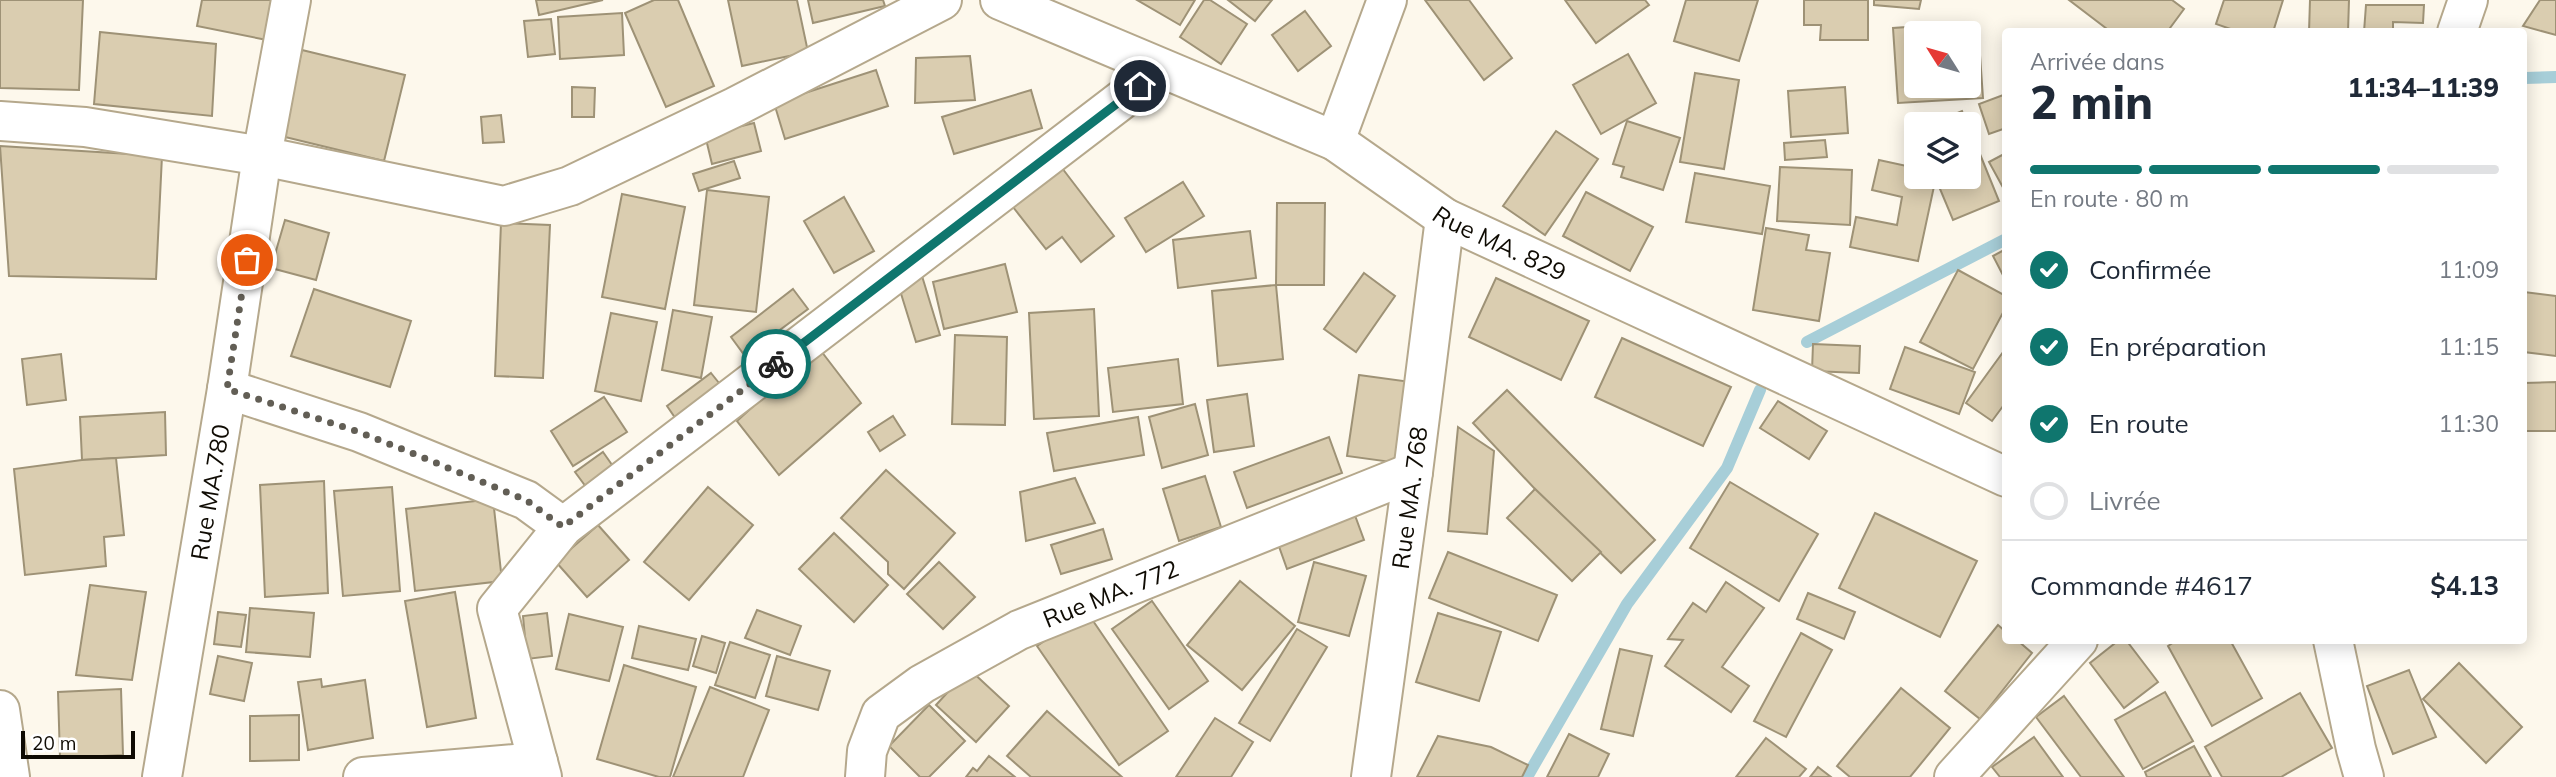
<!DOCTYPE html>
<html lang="fr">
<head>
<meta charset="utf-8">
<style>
  body { margin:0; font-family:Mulish,sans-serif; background:#f6f6f7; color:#1f2937; height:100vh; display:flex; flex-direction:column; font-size:26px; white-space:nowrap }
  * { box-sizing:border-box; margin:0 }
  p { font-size:23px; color:#747a83 }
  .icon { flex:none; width:38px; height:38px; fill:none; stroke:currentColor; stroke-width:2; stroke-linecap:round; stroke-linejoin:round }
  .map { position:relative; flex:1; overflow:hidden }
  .panel { position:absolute; left:2002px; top:28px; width:525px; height:616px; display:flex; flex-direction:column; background:#fff; border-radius:7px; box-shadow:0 4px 18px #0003 }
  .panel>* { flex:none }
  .needle { width:46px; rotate:307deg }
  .buttons { position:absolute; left:1904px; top:21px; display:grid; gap:14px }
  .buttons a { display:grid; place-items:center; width:77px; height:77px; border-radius:7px; background:#fff; box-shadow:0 4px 18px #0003; font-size:35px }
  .scale { position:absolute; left:21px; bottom:18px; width:114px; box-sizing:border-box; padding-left:7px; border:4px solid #0f0b03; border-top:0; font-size:19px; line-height:24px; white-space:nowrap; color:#0f0b03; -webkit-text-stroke:5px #fff; paint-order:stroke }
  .pin { position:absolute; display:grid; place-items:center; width:60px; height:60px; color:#fff; margin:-30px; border:4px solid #fff; border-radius:50%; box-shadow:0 2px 7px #0007 }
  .courier { position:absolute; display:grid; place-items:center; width:70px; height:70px; margin:-35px; border:5px solid #0f766e; border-radius:50%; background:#fff; color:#222; box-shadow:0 2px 9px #0007 }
  .head em { font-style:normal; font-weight:800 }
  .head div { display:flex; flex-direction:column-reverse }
  .head { display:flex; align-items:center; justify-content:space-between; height:119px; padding:0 28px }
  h1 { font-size:46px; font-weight:800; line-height:52px }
  .bar { display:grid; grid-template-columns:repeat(4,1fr); gap:10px 7px; align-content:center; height:84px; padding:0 28px }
  .bar i { height:9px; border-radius:5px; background:#e0e1e3 }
  .bar .active { background:#0f766e }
  .bar p { grid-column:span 4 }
  .line { display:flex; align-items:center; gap:18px; padding:0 28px; border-top:2px solid #e0e1e3 }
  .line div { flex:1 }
  ol { padding:0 28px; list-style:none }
  li { display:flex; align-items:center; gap:21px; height:77px }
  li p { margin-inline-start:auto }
  li .icon { padding:7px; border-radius:50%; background:#0f766e; color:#fff; stroke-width:4 }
  li:last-child { color:#747a83 }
  li i { width:38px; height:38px; border:4px solid #e0e1e3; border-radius:50% }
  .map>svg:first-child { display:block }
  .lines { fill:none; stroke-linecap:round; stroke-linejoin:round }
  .stream { stroke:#a7ced8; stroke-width:12 }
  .building { fill:#dacdb0; stroke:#9e9276; stroke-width:2 }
  .minor-casing { stroke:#b5a88c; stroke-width:42 }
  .major-casing { stroke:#b5a88c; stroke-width:42 }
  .minor { stroke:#fff; stroke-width:38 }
  .major { stroke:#fff; stroke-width:38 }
  .done { stroke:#625e55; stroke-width:7; stroke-dasharray:0 12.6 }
  .route { stroke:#0f766e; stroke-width:9 }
  .labels { text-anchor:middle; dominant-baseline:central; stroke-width:5; stroke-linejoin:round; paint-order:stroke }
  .street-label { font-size:24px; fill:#0f0b03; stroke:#fff }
</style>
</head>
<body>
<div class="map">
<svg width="2556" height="777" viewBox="0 0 2556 777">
  <rect width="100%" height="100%" fill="#fdf8ec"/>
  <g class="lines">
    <g class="stream">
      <path d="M2524 78 2556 77"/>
      <path d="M1807 342 2006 239"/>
      <path d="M1527 777 1627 604 1727 468 1760 390"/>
    </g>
  </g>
  <g class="building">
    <path d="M0 0H83L79 90 0 88Z"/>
    <path d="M202 0H275L267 40 197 26Z"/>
    <path d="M536 0H603L539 15Z"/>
    <path d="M654 0H678L714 86 666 107 625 13Z"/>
    <path d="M728 0H797L808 52 742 66Z"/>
    <path d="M808 0H883L885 6 813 23Z"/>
    <path d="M1137 0H1195L1180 25Z"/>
    <path d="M1204 0H1210L1247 24 1221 64 1180 37Z"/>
    <path d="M1228 0H1272L1255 21Z"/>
    <path d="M1425 0H1469L1512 58 1484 80Z"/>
    <path d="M1565 0H1645L1649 5 1596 43Z"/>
    <path d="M1686 0H1758L1739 61 1674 41Z"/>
    <path d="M1804 0H1868V40H1820L1821 25H1804Z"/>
    <path d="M1874 0H1921L1919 9 1874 5Z"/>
    <path d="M2069 0H2172L2184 9 2167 32H2111Z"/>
    <path d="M2224 0H2283L2273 32H2239L2216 24Z"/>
    <path d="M2310 0H2349L2348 32H2309Z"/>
    <path d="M2540 0H2556V35L2523 26Z"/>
    <path d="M2366 5H2424L2423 23 2393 22V32H2364Z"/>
    <path d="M1305 11 1331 46 1298 71 1272 35Z"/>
    <path d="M622 13 624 55 560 59 558 17Z"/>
    <path d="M551 19 555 54 528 57 524 21Z"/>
    <path d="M1951 24 1952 33H1916V86H1969V56L1980 55 1983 98 1898 103 1893 28Z"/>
    <path d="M100 32 216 44 212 116 94 104Z"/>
    <path d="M302 50 405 75 384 161 281 136Z"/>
    <path d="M1628 54 1656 103 1601 134 1573 85Z"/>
    <path d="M970 56 975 100 915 103 916 58Z"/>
    <path d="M876 70 888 106 785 139 774 103Z"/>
    <path d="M1695 73 1739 80 1724 169 1680 162Z"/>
    <path d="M572 87 595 88 594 117H572Z"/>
    <path d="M1845 87 1848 133 1791 137 1788 91Z"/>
    <path d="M1031 90 1042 128 954 154 942 117Z"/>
    <path d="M2006 94V128L1989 134 1979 104Z"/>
    <path d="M1962 111 1967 124H1931Z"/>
    <path d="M501 115 504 142 483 143 481 117Z"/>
    <path d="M1627 121 1680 138 1663 190 1621 177 1624 167 1613 164Z"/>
    <path d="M754 123 761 151 712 164 705 135Z"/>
    <path d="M1969 127 1999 201 1953 220 1935 177H1969Z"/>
    <path d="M1556 131 1598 159 1545 235 1503 206Z"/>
    <path d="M1825 140 1827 157 1785 160 1784 143Z"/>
    <path d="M0 146 162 156 156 279 9 276Z"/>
    <path d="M2006 153V193L1989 162Z"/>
    <path d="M1879 160 1916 168V177H1936L1918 261 1850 247 1856 217 1897 225 1902 197 1872 190Z"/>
    <path d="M734 161 740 178 699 191 693 174Z"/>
    <path d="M1780 167 1852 170 1850 225 1777 221Z"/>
    <path d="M1062 168 1114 236 1081 262 1062 237 1046 249 1013 207Z"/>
    <path d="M1695 173 1770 186 1762 234 1686 222Z"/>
    <path d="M1183 182 1204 216 1146 252 1125 218Z"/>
    <path d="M707 190 769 197 756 312 694 305Z"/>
    <path d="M1586 192 1653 227 1630 271 1563 236Z"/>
    <path d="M622 194 685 207 665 309 602 297Z"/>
    <path d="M844 197 874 251 834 273 804 221Z"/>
    <path d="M1277 203H1325L1324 285H1276Z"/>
    <path d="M285 220 329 233 316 280 271 268Z"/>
    <path d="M501 223 550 225 543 378 495 376Z"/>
    <path d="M1766 228 1809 235 1806 250 1830 253 1819 321 1753 310Z"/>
    <path d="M1250 231 1256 278 1178 288 1173 240Z"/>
    <path d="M2006 249V281L1993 256Z"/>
    <path d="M1005 264 1017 312 944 329 933 282Z"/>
    <path d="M1958 270 2006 296V307L1973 369 1920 342Z"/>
    <path d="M1364 273 1395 296 1356 352 1324 329Z"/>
    <path d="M922 276 940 335 916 342 898 284Z"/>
    <path d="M1496 278 1589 321 1561 380 1469 337Z"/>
    <path d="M1276 285 1283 359 1218 366 1212 291Z"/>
    <path d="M314 289 411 321 390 387 291 356Z"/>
    <path d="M793 289 808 309 745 356 731 337Z"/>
    <path d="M2524 292 2556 296V356L2524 352Z"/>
    <path d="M1094 309 1099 416 1034 419 1029 313Z"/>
    <path d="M673 310 712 317 701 378 662 370Z"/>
    <path d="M611 313 657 322 641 401 595 391Z"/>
    <path d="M955 335 1007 337 1005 425 952 424Z"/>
    <path d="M1622 338 1731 387 1703 446 1595 397Z"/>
    <path d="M1813 344 1860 346 1859 373 1812 371Z"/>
    <path d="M818 347 861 403 779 475 737 421Z"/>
    <path d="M1905 347 1975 372 1959 414 1890 389Z"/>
    <path d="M2006 348V402L1992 421 1966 403Z"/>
    <path d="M61 354 66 400 27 405 22 359Z"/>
    <path d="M1178 359 1183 404 1113 412 1108 368Z"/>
    <path d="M711 373 723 388 678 422 667 406Z"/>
    <path d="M1359 375 1411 382 1398 463 1347 456Z"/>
    <path d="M2556 382V431H2524V383Z"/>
    <path d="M1507 390 1655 540 1621 573 1535 489 1473 423Z"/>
    <path d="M1247 394 1254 446 1214 452 1207 400Z"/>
    <path d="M604 397 627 432 573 466 551 431Z"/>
    <path d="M1778 401 1827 431 1809 459 1760 428Z"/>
    <path d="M1195 404 1208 455 1162 468 1149 417Z"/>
    <path d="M165 412 166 455 82 460 80 417Z"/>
    <path d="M893 416 905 435 880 451 868 432Z"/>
    <path d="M1138 417 1144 455 1054 471 1047 433Z"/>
    <path d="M1458 427 1494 451 1487 534 1448 531Z"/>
    <path d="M1329 437 1342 473 1247 508 1234 472Z"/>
    <path d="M603 452 617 472 589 491 575 472Z"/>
    <path d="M116 458 124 535 104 537 106 566 25 575 14 469 82 460Z"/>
    <path d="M886 470 955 533 904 589 888 574V562L841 518Z"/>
    <path d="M1205 476 1221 527 1179 541 1163 489Z"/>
    <path d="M1075 478 1095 523 1026 541 1020 492Z"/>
    <path d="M324 481 328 593 265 597 260 485Z"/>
    <path d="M1730 482 1818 534 1779 601 1690 548Z"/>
    <path d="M392 487 400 591 343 596 334 491Z"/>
    <path d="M708 487 753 525 689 600 644 562Z"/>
    <path d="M1535 489 1601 552 1572 581 1507 518Z"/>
    <path d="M493 499 502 581 415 591 406 509Z"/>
    <path d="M1353 510 1364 540 1287 569 1276 538Z"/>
    <path d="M1875 513 1977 561 1940 637 1839 588Z"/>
    <path d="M598 525 629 560 587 597 556 562Z"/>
    <path d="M1103 529 1112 559 1061 574 1051 545Z"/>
    <path d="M834 533 888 585 854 622 799 569Z"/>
    <path d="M1448 552 1557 595 1538 641 1429 598Z"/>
    <path d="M939 562 975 597 943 629 907 594Z"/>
    <path d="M1314 562 1366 576 1349 636 1298 622Z"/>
    <path d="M1240 581 1295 626 1242 690 1187 645Z"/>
    <path d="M1726 582 1764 608 1722 667 1749 686 1731 712 1665 666 1683 640 1668 639 1693 603 1706 612Z"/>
    <path d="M90 585 146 592 132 680 76 675Z"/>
    <path d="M455 592 476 718 427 727 405 601Z"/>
    <path d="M1808 593 1855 612 1844 639 1797 619Z"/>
    <path d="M1152 601 1208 681 1169 709 1112 629Z"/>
    <path d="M250 608 314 613 310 657 246 652Z"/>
    <path d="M757 610 801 626 790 655 745 638Z"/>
    <path d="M218 612 246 615 241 647 214 644Z"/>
    <path d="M1087 612 1168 731 1119 765 1037 646Z"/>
    <path d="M547 613 552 656 527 659 523 616Z"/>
    <path d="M1438 613 1501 632 1479 701 1416 682Z"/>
    <path d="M569 614 623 627 609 681 556 669Z"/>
    <path d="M1998 625 2006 632V640H2017L2032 653 1980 719 1945 691Z"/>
    <path d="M639 626 696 639 688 670 632 658Z"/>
    <path d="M1297 629 1327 647 1270 741 1239 723Z"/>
    <path d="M1801 633 1832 650 1786 737 1754 721Z"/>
    <path d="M702 636 725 643 716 673 693 666Z"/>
    <path d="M2119 640H2126L2158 682 2124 708 2090 663Z"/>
    <path d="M2177 640H2230L2262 698 2212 726 2168 646Z"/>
    <path d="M730 642 770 655 755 698 715 685Z"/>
    <path d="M1620 649 1652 656 1633 736 1601 729Z"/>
    <path d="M218 656 252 663 244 701 210 694Z"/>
    <path d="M777 656 830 671 818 710 766 696Z"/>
    <path d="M2459 663 2522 727 2486 763 2423 699Z"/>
    <path d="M624 665 696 687 670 777H659L597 759Z"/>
    <path d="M969 669 1009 706 976 742 936 705Z"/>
    <path d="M2409 670 2436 737 2393 754 2367 686Z"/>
    <path d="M321 679 322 687 365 680 373 738 308 750 298 682Z"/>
    <path d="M710 687 769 710 743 777H673Z"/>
    <path d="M1901 688 1950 728 1910 777H1850L1837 766Z"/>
    <path d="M121 689 123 755 60 758 58 692Z"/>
    <path d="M2165 692 2193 741 2143 769 2115 720Z"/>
    <path d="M2300 693 2332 748 2281 777H2222L2205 747Z"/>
    <path d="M2064 696 2124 777H2081L2036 717Z"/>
    <path d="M929 705 965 741 929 777H920L889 746Z"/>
    <path d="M1047 711 1122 777H1031L1007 756Z"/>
    <path d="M299 715V760L250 761V716Z"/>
    <path d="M1215 718 1253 742 1231 777H1176Z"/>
    <path d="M1569 734 1609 754 1598 777H1547Z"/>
    <path d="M1438 736 1491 747 1528 765 1522 777H1417Z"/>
    <path d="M2034 737 2063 777H2000L1992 767Z"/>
    <path d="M1766 738 1806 769 1799 777H1736Z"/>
    <path d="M2194 746 2211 777H2147L2145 772Z"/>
    <path d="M989 756 1015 777H966L973 768 977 771Z"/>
    <path d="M1818 767 1831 777H1810Z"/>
  </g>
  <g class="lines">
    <defs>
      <g id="minor">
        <path id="s1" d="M1000 0 1335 141 1445 218 2006 477"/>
        <path d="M0 121 85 127 262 156 504 206 570 186 735 107 942 0"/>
        <path d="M1335 141 1387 0"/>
        <path d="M227 389 359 432 526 500 563 527"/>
        <path id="s2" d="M162 777 227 389 262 156 291 0"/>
        <path d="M363 777 538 762"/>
        <path d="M542 777 497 609 563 527 1162 69"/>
        <path id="s3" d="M865 777 867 751 881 714 922 684 1019 630 1413 472"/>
        <path id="s4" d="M1371 777 1413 472 1445 218"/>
        <path d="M1954 777 2078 640"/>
      </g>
      <g id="major">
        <path d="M2457 32 2468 0"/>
        <path d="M2333 640 2356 749 2364 777"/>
        <path d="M0 710 10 777"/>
      </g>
    </defs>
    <use href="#minor" class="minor-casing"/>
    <use href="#major" class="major-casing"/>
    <use href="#minor" class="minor"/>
    <use href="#major" class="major"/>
  </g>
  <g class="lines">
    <path class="done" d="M247 260 227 389 359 432 407 451 526 500 563 527 776 364"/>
    <path class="route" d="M776 364 1140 86"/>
  </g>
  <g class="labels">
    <g class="street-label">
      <text stroke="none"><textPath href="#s1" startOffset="558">Rue MA. 829</textPath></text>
      <text stroke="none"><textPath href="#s2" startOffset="289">Rue MA.780</textPath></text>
      <text stroke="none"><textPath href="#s4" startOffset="282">Rue MA. 768</textPath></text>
      <text stroke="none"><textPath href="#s3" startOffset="326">Rue MA. 772</textPath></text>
    </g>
  </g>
</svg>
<div class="buttons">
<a><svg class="needle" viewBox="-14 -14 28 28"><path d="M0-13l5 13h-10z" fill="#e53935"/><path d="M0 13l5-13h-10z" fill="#747a83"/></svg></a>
<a><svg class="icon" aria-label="layers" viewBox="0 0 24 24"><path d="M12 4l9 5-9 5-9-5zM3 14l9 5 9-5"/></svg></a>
</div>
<div class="scale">20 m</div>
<div class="pin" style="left:247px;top:260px;background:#ea580c"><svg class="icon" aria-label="bag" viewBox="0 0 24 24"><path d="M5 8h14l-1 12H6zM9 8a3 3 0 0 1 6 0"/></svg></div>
<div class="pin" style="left:1140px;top:86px;background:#1f2937"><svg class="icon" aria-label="home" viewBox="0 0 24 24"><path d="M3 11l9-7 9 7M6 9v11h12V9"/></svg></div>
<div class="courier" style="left:776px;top:364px"><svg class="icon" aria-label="bike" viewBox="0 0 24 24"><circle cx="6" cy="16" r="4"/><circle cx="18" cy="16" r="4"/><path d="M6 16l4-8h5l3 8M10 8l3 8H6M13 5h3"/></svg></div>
<section class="panel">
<div class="head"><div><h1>2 min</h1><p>Arrivée dans</p></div><em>11:34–11:39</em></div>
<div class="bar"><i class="active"></i><i class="active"></i><i class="active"></i><i></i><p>En route · 80 m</p></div>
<ol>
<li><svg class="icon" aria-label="check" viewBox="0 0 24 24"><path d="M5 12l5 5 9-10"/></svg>Confirmée<p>11:09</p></li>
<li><svg class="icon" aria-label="check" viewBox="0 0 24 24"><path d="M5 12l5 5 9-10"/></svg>En préparation<p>11:15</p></li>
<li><svg class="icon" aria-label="check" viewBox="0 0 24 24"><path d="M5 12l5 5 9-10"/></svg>En route<p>11:30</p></li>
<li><i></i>Livrée</li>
</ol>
<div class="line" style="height:91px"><div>Commande #4617</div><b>$4.13</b></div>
</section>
</div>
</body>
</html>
